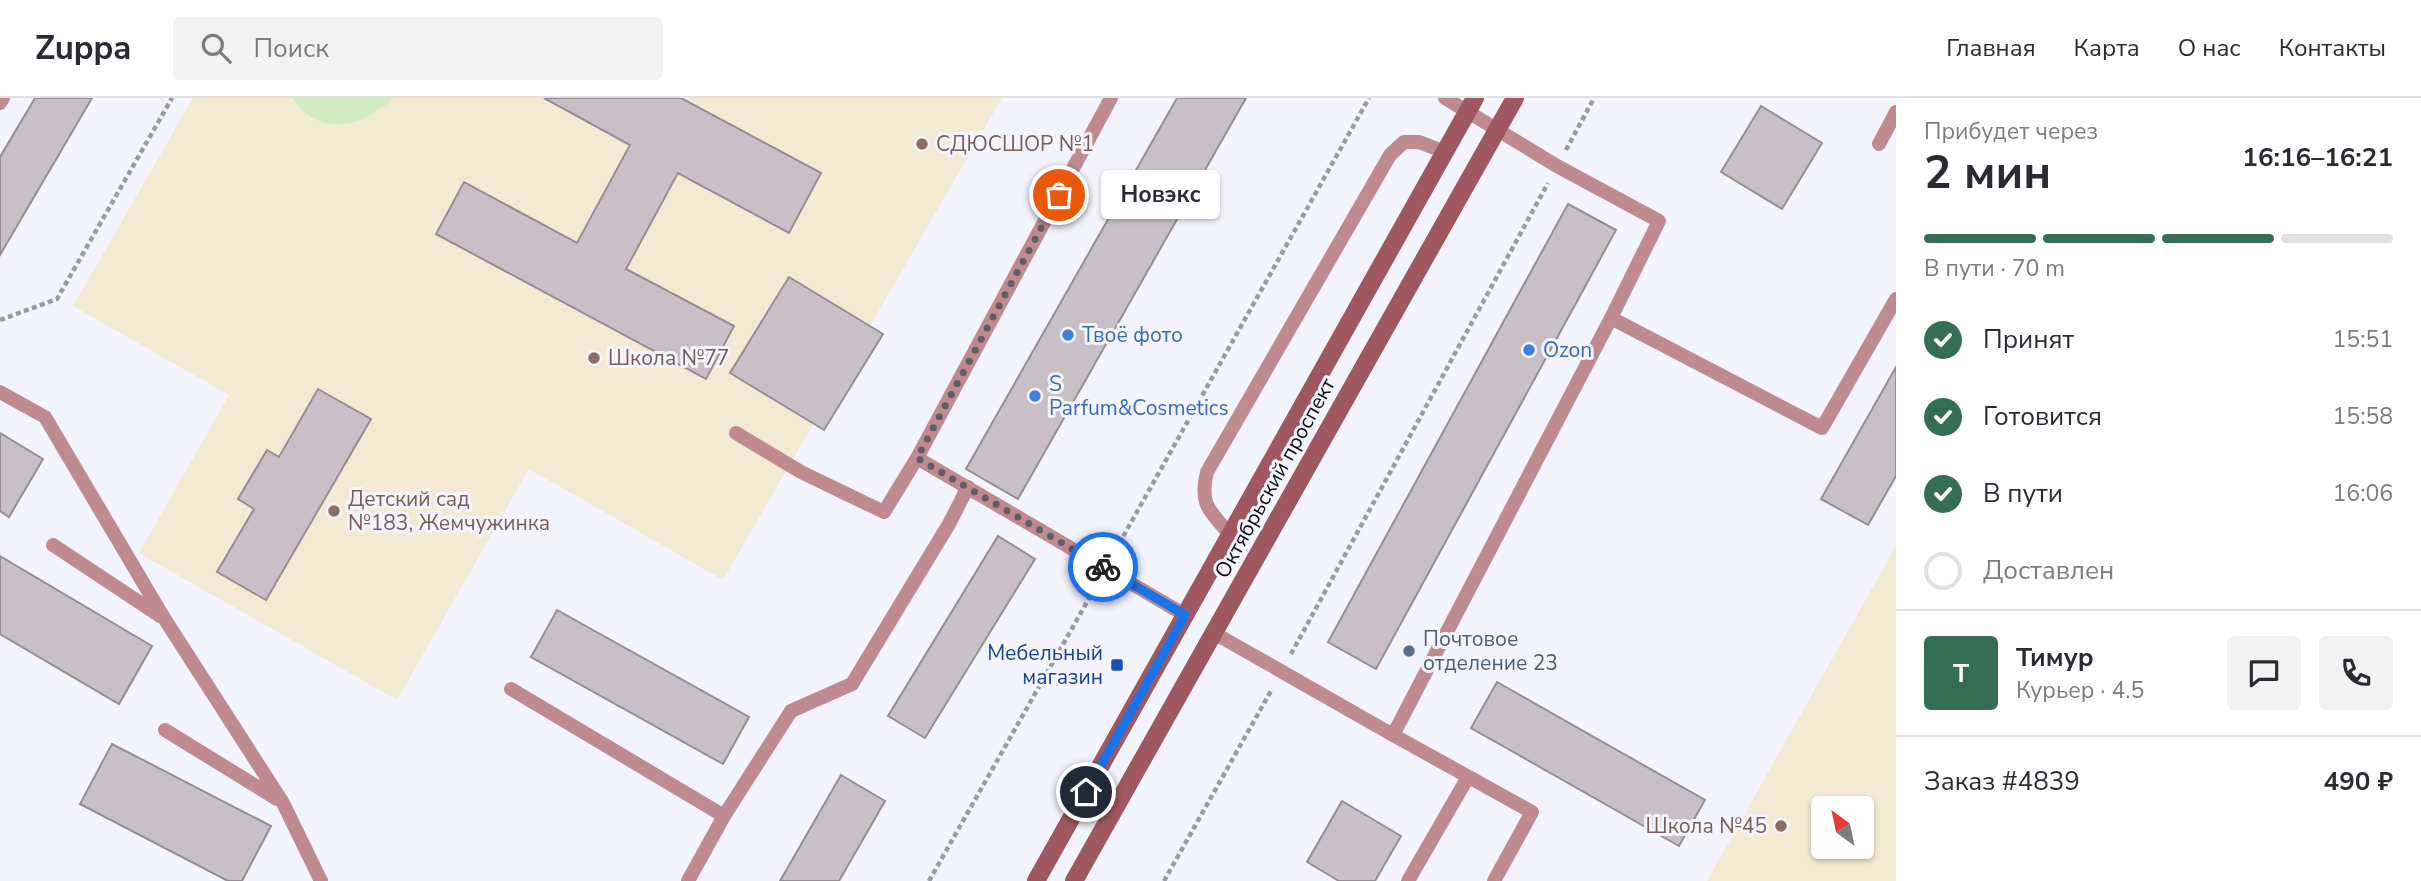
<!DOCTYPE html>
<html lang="ru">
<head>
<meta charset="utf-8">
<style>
  body { margin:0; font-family:"Nunito Sans",sans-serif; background:#f2f2f3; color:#2b2b33; height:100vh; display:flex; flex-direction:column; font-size:26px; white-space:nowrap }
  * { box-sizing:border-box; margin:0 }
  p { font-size:23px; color:#7c7c81 }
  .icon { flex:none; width:38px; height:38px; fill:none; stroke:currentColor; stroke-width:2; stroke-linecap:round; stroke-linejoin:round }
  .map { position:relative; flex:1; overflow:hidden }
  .drawer { display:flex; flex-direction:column; background:#fff; width:525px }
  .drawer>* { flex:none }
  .needle { width:46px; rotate:327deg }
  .fabs { position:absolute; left:1811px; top:698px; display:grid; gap:14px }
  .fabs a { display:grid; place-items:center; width:63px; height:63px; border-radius:7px; background:#fff; box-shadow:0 2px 5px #0004; font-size:35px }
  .pin { position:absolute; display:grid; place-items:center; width:60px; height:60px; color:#fff; margin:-30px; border:4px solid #fff; border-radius:50%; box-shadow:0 2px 7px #0007 }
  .courier { position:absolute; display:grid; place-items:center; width:70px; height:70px; margin:-35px; border:5px solid #1a73e8; border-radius:50%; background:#fff; color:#222; box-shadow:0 2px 9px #0007 }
  .bubble { position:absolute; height:49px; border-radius:7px; background:#fff; box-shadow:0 2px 5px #0004; font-size:23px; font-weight:700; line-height:49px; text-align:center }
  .summary em { font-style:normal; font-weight:700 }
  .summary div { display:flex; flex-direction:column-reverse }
  .summary { display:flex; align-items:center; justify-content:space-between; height:119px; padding:0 28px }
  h1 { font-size:46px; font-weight:700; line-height:52px }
  .bar { display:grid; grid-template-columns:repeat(4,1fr); gap:10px 7px; align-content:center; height:84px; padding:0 28px }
  .bar i { height:9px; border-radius:5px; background:#e1e1e2 }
  .bar .active { background:#366d55 }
  .bar p { grid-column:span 4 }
  .line { display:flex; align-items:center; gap:18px; padding:0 28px; border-top:2px solid #e1e1e2 }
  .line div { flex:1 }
  .round { display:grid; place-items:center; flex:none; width:74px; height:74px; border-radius:7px; background:#f2f2f3 }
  ol { padding:0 28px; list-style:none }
  li { display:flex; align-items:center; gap:21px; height:77px }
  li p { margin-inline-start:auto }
  li .icon { padding:7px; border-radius:50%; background:#366d55; color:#fff; stroke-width:4 }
  li:last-child { color:#7c7c81 }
  li i { width:38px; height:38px; border:4px solid #e1e1e2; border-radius:50% }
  header { display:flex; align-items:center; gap:42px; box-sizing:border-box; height:98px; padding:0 35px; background:#fff; border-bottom:2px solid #e1e1e2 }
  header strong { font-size:33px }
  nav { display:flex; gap:38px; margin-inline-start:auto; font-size:24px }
  .search { width:490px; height:63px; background:#f2f2f3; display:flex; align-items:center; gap:18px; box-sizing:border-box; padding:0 24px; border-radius:7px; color:#7c7c81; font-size:26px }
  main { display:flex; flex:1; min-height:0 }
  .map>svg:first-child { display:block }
  .education { fill:#f3ead4; fill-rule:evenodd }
  .green { fill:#d1ecc3 }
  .building { fill:#c9c0c7; stroke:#978e95; stroke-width:2 }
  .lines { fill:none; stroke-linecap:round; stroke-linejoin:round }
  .path { stroke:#999aa2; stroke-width:4.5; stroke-dasharray:5 3.5; stroke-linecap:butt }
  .lane { stroke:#bf8b90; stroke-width:14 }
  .secondary { stroke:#a05860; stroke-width:18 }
  .done { stroke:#5e5e64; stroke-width:7; stroke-dasharray:0 12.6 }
  .route { stroke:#1a73e8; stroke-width:9 }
  .education-dot { fill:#8d6e63; stroke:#f3f4fe; stroke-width:2.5 }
  .shop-dot { fill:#3f7fe0; stroke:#f3f4fe; stroke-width:2.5 }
  .service-dot { fill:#5c6f8a; stroke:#f3f4fe; stroke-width:2.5 }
  .transit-dot { fill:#1a4fb4; stroke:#f3f4fe; stroke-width:2.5 }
  .labels { text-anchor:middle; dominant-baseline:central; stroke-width:6; stroke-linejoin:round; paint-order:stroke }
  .education-label { font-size:21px; fill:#785e54; stroke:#f3f4fe; text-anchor:start }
  .shop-label { font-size:21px; fill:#366cbe; stroke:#f3f4fe; text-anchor:start }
  .street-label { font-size:21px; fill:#0d0d11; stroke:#f3f4fe }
  .service-label { font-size:21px; fill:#4e5e75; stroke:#f3f4fe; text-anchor:start }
  .transit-label { font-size:21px; fill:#164399; stroke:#f3f4fe; text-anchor:end }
</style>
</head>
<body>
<header>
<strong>Zuppa</strong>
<div class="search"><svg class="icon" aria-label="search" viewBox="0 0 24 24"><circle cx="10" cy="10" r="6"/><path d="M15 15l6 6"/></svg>Поиск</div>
<nav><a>Главная</a><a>Карта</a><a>О нас</a><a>Контакты</a></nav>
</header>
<main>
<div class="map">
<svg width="1896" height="783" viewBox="0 0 1896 783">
  <rect width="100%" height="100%" fill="#f3f4fe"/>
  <g class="education">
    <path d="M193 0H1002L723 482 529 371 397 602 139 455 229 297 73 208Z"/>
    <path d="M1896 448V783H1707L1772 667ZM1824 710H1862V749H1824Z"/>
  </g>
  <path class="green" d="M293 0H392L389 5C380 10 370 18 360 22 335 32 306 24 293 0Z"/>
  <g class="building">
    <path d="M35 0H92L0 157V59Z"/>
    <path d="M544 0H681L821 75 789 135 678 75 626 171 734 228 706 281 436 136 464 84 577 145 630 47Z"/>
    <path d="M1177 0H1246L1018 401 966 371Z"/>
    <path d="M1761 8 1822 45 1782 111 1721 74Z"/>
    <path d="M1568 106 1616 132 1376 571 1328 544Z"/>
    <path d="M789 179 883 236 824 332 730 275Z"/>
    <path d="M1896 269V378L1868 427 1821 401Z"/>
    <path d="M318 291 371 321 266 502 217 474 254 411 238 401 267 352 279 359Z"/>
    <path d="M0 335 43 361 9 419 0 413Z"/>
    <path d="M998 438 1035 461 925 640 888 618Z"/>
    <path d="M0 458 152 548 119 606 0 536Z"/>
    <path d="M557 512 749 619 723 666 531 559Z"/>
    <path d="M1497 584 1705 702 1679 748 1471 630Z"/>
    <path d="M112 646 271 728 242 783H228L80 706Z"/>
    <path d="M841 677 885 703 839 783H780Z"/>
    <path d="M1342 703 1401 738 1375 783H1339L1307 764Z"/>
  </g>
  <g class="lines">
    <g class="path">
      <path d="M1566 52 1594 0"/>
      <path d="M0 222 57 201 172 0"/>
      <path d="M1115 453 1369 0"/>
      <path d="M1291 556 1548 85"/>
      <path d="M929 783 1096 488"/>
      <path d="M1164 783 1272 591"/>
    </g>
    <g class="lane">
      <path d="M1111 0 917 360 1185 517"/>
      <path d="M0 5 3 0"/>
      <path d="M1879 46 1896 14"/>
      <path d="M1611 220 1822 330 1896 201"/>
      <path d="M0 294 45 319 164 520 283 705 321 783"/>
      <path d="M736 335 801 374 884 414 917 360"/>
      <path d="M1230 437C1210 412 1199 408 1207 374L1390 57 1404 44H1419L1445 54"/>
      <path d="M53 447 160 518"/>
      <path d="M1214 535 1393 637 1611 220 1659 123 1557 68 1445 0"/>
      <path d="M511 591 724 718"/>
      <path d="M165 632 277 701"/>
      <path d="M1393 637 1532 714 1494 783"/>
      <path d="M688 783 724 718 791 613 852 586 949 426 968 389"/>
      <path d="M1408 783 1468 679"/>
    </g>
    <g class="secondary">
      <path d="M1036 783 1475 0"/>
      <path d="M1074 783 1515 0"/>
    </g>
  </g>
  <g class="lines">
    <path class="done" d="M1059 97 917 360 1103 469"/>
    <path class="route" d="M1086 694 1185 517 1103 469"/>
  </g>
  <g class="education-dot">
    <circle cx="922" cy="46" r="7"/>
    <circle cx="594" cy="260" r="7"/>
    <circle cx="334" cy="413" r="7"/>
    <circle cx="1781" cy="728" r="7"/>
  </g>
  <g class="shop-dot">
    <circle cx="1068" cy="237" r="7"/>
    <circle cx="1529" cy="252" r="7"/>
    <circle cx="1035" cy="298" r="7"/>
  </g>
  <circle class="service-dot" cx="1409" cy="553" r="7"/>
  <rect class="transit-dot" x="1110" y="560" width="14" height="14" rx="3.5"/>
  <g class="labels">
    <g class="education-label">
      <text x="936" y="46">СДЮСШОР №1</text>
      <text x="608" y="260">Школа №77</text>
      <text x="348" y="401">Детский сад<tspan x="348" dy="24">№183, Жемчужинка</tspan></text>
      <text x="1767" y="728" text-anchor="end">Школа №45</text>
    </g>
    <g class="shop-label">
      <text x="1082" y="237">Твоё фото</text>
      <text x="1543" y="252">Ozon</text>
      <text x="1049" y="286">S<tspan x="1049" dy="24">Parfum&amp;Cosmetics</tspan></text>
    </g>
    <g class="street-label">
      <text transform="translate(1275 380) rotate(-61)">Октябрьский проспект</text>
    </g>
    <g class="service-label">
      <text x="1423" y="541">Почтовое<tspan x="1423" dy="24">отделение 23</tspan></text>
    </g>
    <g class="transit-label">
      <text x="1103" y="555">Мебельный<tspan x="1103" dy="24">магазин</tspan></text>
    </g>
  </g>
</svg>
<div class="fabs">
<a><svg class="needle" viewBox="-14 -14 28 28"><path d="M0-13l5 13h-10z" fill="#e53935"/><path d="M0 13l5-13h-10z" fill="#7c7c81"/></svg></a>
</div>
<div class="pin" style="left:1059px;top:97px;background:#ea580c"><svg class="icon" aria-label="bag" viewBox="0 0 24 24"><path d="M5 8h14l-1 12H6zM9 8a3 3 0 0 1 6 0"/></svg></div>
<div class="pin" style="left:1086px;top:694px;background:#1f2937"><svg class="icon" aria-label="home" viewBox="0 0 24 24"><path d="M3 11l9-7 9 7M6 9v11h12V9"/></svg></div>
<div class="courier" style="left:1103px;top:469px"><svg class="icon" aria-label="bike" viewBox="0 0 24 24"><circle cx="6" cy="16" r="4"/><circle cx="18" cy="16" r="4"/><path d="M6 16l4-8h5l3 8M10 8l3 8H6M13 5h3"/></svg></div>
<div class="bubble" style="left:1101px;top:72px;width:119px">Новэкс</div>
</div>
<section class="drawer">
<div class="summary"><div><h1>2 мин</h1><p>Прибудет через</p></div><em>16:16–16:21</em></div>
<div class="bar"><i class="active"></i><i class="active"></i><i class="active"></i><i></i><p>В пути · 70 m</p></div>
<ol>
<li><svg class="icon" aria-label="check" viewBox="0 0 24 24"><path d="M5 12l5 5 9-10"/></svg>Принят<p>15:51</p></li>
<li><svg class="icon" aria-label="check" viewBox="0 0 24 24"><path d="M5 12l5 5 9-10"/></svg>Готовится<p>15:58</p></li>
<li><svg class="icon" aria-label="check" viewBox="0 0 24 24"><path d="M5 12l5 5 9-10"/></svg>В пути<p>16:06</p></li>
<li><i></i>Доставлен</li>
</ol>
<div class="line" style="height:126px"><b class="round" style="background:#366d55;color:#fff">Т</b><div><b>Тимур</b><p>Курьер · 4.5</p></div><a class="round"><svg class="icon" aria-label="chat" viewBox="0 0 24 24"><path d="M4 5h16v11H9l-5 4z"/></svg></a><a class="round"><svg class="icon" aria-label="phone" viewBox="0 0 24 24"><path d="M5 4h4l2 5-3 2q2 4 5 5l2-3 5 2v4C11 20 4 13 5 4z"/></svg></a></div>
<div class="line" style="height:91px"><div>Заказ #4839</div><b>490 ₽</b></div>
</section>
</main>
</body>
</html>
